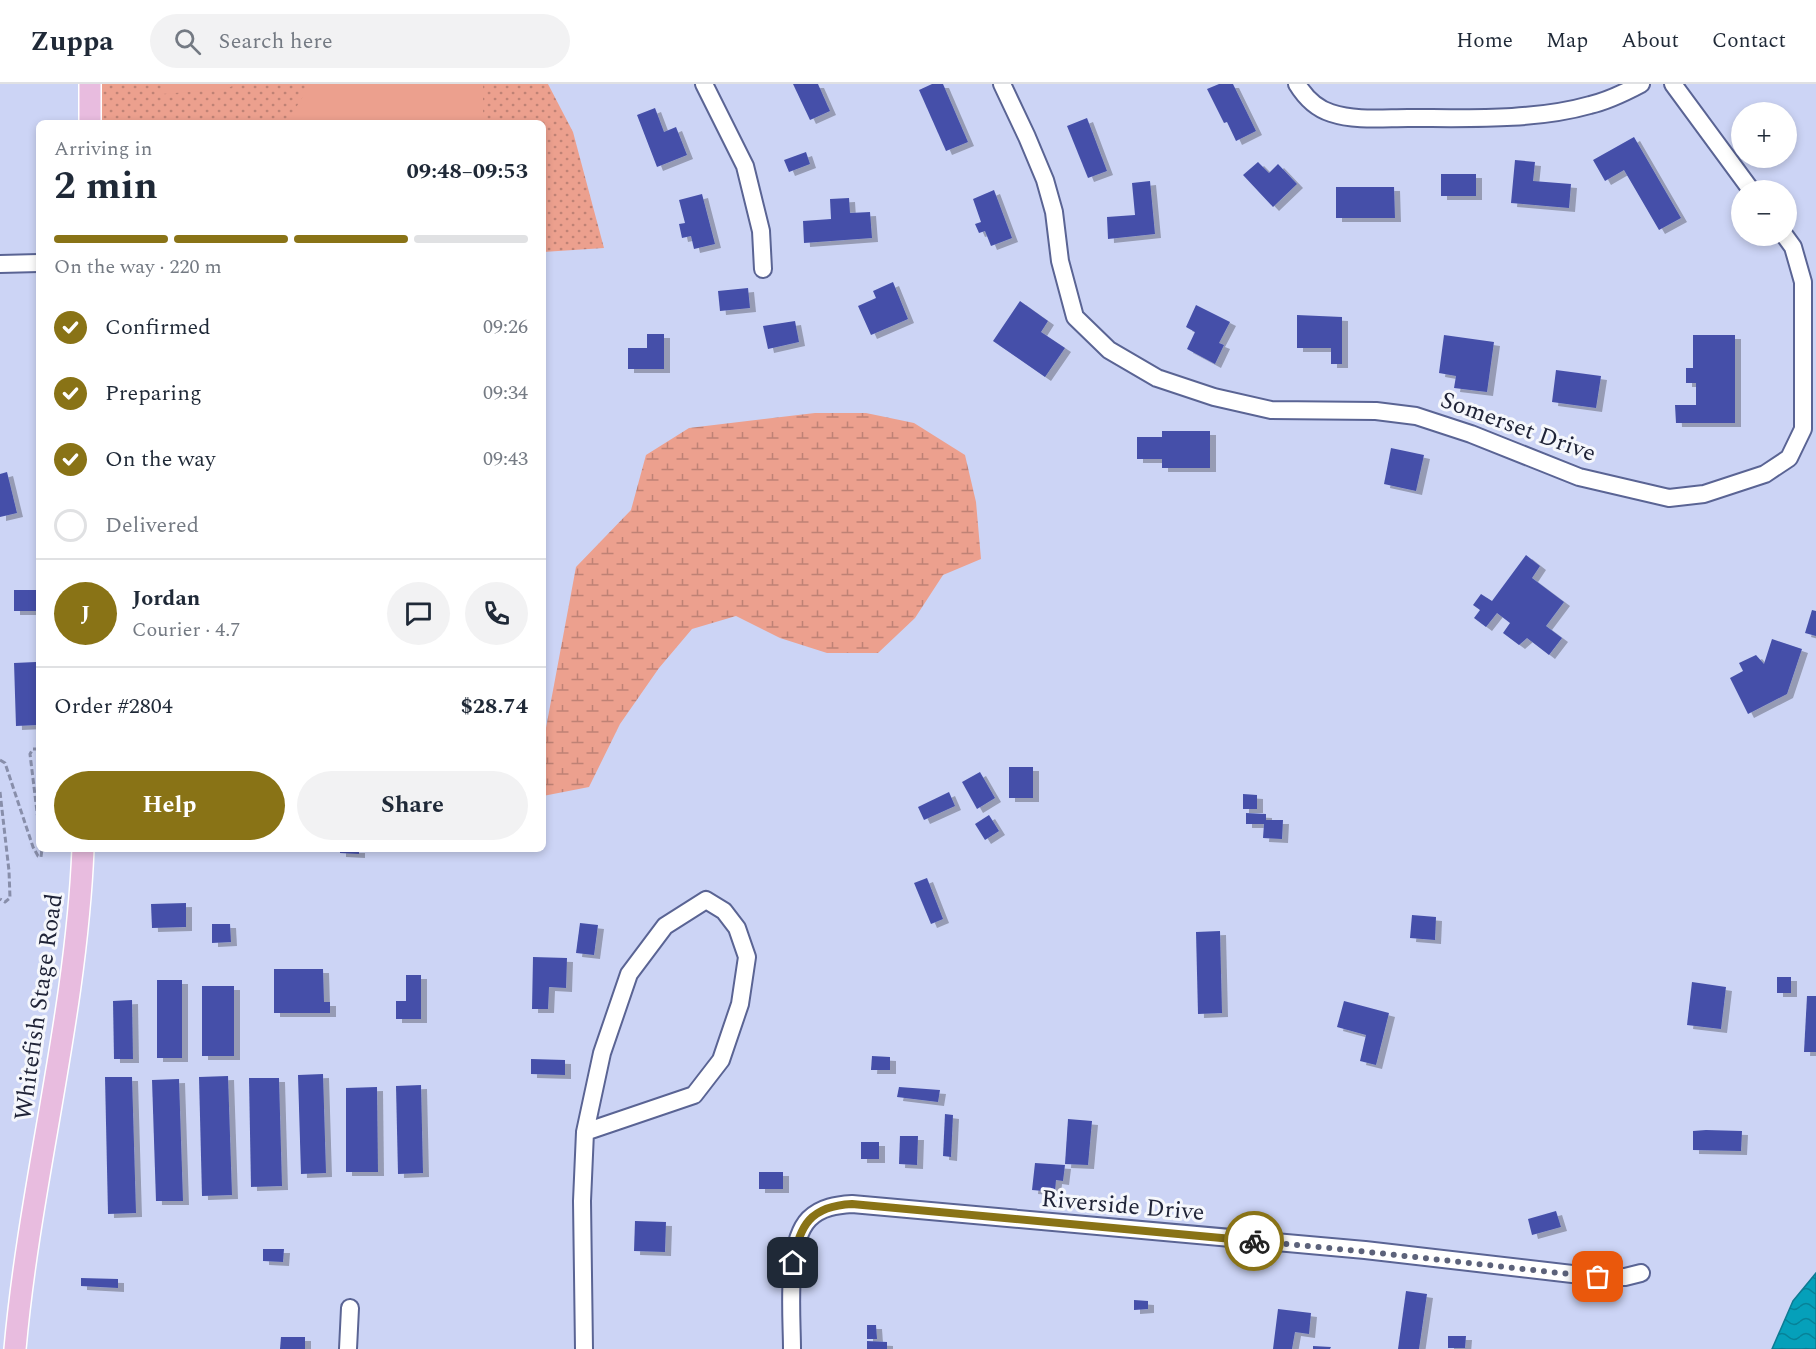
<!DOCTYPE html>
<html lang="en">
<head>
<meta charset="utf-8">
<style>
  body { margin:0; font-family:Spectral,serif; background:#f2f2f3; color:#1f2937; height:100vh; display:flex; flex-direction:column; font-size:22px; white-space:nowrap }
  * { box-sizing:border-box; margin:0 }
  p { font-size:20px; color:#747a83 }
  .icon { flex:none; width:33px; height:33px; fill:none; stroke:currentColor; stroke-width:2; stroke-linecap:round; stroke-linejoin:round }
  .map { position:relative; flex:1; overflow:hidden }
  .panel { position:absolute; left:36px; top:36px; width:510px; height:732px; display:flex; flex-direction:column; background:#fff; border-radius:9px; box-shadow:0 3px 9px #0003 }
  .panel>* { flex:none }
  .controls { position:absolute; left:1731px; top:18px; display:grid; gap:12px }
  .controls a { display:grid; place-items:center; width:66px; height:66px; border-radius:50%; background:#fff; box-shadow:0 3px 9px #0003; font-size:30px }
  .pin { position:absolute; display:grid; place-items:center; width:51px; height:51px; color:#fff; margin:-26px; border-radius:12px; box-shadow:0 3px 9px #0006 }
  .courier { position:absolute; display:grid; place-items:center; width:60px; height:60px; margin:-30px; border:4px solid #897316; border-radius:50%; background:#fff; color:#222; box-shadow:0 2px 8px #0007 }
  .head em { font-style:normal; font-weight:700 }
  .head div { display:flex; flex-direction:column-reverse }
  .head { display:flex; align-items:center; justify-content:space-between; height:102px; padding:0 18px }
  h1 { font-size:39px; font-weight:700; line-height:45px }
  .bar { display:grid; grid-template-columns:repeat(4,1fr); gap:9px 6px; align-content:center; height:72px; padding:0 18px }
  .bar i { height:8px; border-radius:4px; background:#e0e1e3 }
  .bar .on { background:#897316 }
  .bar p { grid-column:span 4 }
  .line { display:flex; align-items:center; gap:15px; padding:0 18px; border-top:2px solid #e0e1e3 }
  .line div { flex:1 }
  .round { display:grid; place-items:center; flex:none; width:63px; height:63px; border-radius:32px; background:#f2f2f3 }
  ol { padding:0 18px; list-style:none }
  li { display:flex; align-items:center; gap:18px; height:66px }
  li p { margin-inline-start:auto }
  li .icon { padding:6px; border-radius:50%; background:#897316; color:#fff; stroke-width:4 }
  li:last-child { color:#747a83 }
  li i { width:33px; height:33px; border:3px solid #e0e1e3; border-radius:50% }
  .primary-button { display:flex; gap:12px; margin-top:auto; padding:12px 18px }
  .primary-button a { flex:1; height:69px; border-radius:36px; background:#897316; color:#fff; font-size:24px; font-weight:700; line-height:69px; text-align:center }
  .primary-button a+a { background:#f2f2f3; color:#1f2937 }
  header { display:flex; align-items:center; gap:36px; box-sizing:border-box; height:84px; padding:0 30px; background:#fff; border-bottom:2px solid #e0e1e3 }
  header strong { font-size:28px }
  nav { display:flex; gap:33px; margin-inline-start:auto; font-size:21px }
  .search { width:420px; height:54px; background:#f2f2f3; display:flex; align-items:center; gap:15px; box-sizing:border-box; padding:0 21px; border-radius:33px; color:#747a83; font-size:22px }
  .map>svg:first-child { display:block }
  .grass { fill:url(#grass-dots) }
  .wetland { fill:url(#wetland-marsh) }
  .garden { fill:#eca08e }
  .water { fill:url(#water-waves); stroke:#0d7b93; stroke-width:1.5 }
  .building { fill:#4550a9; filter:url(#shadow) }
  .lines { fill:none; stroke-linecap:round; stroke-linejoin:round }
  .minor-casing { stroke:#5a6494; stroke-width:20 }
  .major-casing { stroke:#fff; stroke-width:24 }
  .path { stroke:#888eaa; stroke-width:3; stroke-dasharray:6 3; stroke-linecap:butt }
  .minor { stroke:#fff; stroke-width:16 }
  .major { stroke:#e8bcdf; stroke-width:21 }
  .done { stroke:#5c627a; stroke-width:6; stroke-dasharray:0 10.8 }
  .route { stroke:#897316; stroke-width:8 }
  .labels { text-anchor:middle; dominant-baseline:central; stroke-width:6; stroke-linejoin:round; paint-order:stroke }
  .street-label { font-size:24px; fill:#202438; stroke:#f5f7fc }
</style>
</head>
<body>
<header>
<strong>Zuppa</strong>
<div class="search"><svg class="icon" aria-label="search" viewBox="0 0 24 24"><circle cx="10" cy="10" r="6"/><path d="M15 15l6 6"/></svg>Search here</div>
<nav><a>Home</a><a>Map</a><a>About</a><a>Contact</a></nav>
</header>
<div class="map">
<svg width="1816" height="1265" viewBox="0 0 1816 1265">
  <defs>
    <pattern id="grass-dots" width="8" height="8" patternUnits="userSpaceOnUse" patternTransform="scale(1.5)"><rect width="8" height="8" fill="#eca08e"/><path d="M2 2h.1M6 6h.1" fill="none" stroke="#bf8275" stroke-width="1.8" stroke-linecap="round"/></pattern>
    <pattern id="wetland-marsh" width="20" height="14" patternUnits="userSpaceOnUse" patternTransform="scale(1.5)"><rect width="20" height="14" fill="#eca08e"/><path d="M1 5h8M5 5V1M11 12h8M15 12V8" fill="none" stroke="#bf8275"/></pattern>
    <pattern id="water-waves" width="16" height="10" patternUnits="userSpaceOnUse" patternTransform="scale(1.5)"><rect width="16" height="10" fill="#05a0ba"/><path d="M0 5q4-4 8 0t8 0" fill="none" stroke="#068298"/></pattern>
    <filter id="shadow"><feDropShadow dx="6" dy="4" stdDeviation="0" flood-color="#0004"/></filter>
  </defs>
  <rect width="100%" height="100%" fill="#ccd4f5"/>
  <path class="grass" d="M100 0H548L573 48 604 164 543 168V39H100Z"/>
  <path class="wetland" d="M815 329H866L914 339 965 371 976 418 981 475 943 491 915 534 878 569H827L780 554 736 532 692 545 659 584 620 640 589 703 543 712V660L576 483 631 426 646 371 689 344Z"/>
  <g class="garden">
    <path d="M162 0H237L226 5 162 10Z"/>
    <path d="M311 0H483V39H286Z"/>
  </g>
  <path class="water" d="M1816 1189V1265H1772L1793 1217Z"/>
  <g class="building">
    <path d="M793 0H818L830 27 810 36Z"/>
    <path d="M932 0H943L968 58 946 67 919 6Z"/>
    <path d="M1219 0H1233L1256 47 1236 57 1227 38 1224 39 1207 5Z"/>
    <path d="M655 24 664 48 676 43 687 71 657 83 637 31Z"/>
    <path d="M1087 34 1107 87 1088 94 1067 42Z"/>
    <path d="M1634 53 1681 134 1659 146 1624 86 1605 97 1593 76Z"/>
    <path d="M806 68 810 80 789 88 784 76Z"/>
    <path d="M1515 76 1535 78 1533 97 1571 100 1569 124 1511 119Z"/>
    <path d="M1258 78 1269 89 1278 80 1297 100 1273 123 1243 91Z"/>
    <rect x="1441" y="90" width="35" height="22"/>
    <path d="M1150 97 1155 150 1108 155 1107 133 1135 131 1132 99Z"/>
    <path d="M1336 103H1394L1395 134H1336Z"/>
    <path d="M994 106 1012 154 991 162 985 147 979 149 975 140 981 138 973 115Z"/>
    <path d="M702 110 715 160 694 165 691 152 682 154 679 140 685 139 679 116Z"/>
    <path d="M849 114 850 129 870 128 872 154 804 159 803 137 831 135 830 115Z"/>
    <path d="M893 198 908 235 871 251 858 222 876 214 873 207Z"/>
    <path d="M748 204 750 224 720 227 718 207Z"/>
    <path d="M1020 217 1048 237 1041 248 1065 264 1045 293 993 257Z"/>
    <path d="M1196 221 1230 238 1219 259 1224 261 1215 280 1187 265 1195 248 1186 243Z"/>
    <path d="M1297 231 1342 233V280H1331V264H1297Z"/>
    <path d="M795 237 799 258 768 265 763 242Z"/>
    <path d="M647 250H664V285H628V264H647Z"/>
    <path d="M1444 251 1494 258 1487 308 1454 304 1456 292 1439 289Z"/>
    <path d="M1693 251H1735V339H1676L1675 321H1696V299H1686V284H1693Z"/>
    <path d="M1556 286 1601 292 1596 324 1552 318Z"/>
    <path d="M1162 347H1210V384H1162V375H1137V353H1162Z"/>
    <path d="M1391 364 1424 371 1416 407 1384 400Z"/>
    <path d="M7 388 17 429 0 433V390Z"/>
    <path d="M1526 471 1540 482 1532 494 1564 518 1546 542 1562 554 1549 571 1527 554 1519 561 1503 549 1510 539 1497 529 1486 543 1474 534 1480 526 1473 521 1481 510 1492 517Z"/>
    <rect x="14" y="506" width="25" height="21"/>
    <path d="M1812 526 1816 527V552L1805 549Z"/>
    <path d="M1772 555 1802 565 1787 610 1748 630 1730 594 1743 587 1739 579 1756 571 1764 580Z"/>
    <path d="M36 578 38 641 16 642 14 579Z"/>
    <rect x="1009" y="683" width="24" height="31"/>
    <path d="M980 688 995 714 977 725 962 698Z"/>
    <path d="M949 708 955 722 924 736 918 723Z"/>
    <path d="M1243 710 1257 711V725H1243Z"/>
    <path d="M1246 729 1266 730V736H1283L1282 755 1263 754 1264 740H1246Z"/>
    <path d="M989 731 999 747 985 756 975 740Z"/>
    <path d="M340 765H359V770L340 769Z"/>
    <path d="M927 794 943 835 931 840 914 799Z"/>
    <path d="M186 819V843L152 844 151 820Z"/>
    <path d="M1412 831 1436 833 1435 856 1410 854Z"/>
    <path d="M580 839 598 841 594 871 576 869Z"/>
    <path d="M212 840H230L231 858 212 859Z"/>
    <path d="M1220 847 1222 929 1198 930 1196 848Z"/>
    <path d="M533 873 567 874 566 904 549 903 548 925H532Z"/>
    <path d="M274 885H323L324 918H330V929H274Z"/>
    <path d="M406 891H421V935H396V917H406Z"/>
    <rect x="1777" y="893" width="14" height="16"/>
    <rect x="157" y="896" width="25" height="78"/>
    <path d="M1692 898 1726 903 1721 945 1687 941Z"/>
    <rect x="202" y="902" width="32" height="70"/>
    <path d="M1807 912H1816V968H1804Z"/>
    <path d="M132 916 133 975H114L113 917Z"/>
    <path d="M1344 917 1389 929 1376 981 1360 977 1366 951 1337 943Z"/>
    <path d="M872 972 890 973V986H871Z"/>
    <path d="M531 975 565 976V991L531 990Z"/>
    <path d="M323 990 326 1089 301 1090 298 991Z"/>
    <path d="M228 992 232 1111 202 1112 199 993Z"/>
    <path d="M105 993H132L136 1129 108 1130Z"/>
    <path d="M249 994H279L282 1102 251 1103Z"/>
    <path d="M179 995 183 1117H156L152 996Z"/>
    <path d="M421 1001 423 1089 398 1090 396 1002Z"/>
    <path d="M377 1003 378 1088H346V1004Z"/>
    <path d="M899 1003 940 1006 938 1018 897 1013Z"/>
    <path d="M945 1030 953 1031 951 1073 943 1072Z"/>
    <path d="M1068 1035 1092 1037 1088 1081 1065 1080Z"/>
    <path d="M1706 1046 1742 1047 1741 1067 1693 1066V1047Z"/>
    <path d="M900 1052H918L917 1081 899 1080Z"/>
    <rect x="861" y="1058" width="18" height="17"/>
    <path d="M1035 1079 1065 1081 1063 1097 1056 1096 1055 1108 1032 1106Z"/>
    <rect x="759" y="1088" width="24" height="17"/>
    <path d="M1556 1127 1561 1143 1532 1151 1528 1135Z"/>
    <path d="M635 1137 666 1138 665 1168 634 1167Z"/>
    <path d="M263 1165H284L283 1178 263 1177Z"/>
    <path d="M81 1194 118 1195V1204L81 1202Z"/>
    <path d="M1406 1207 1427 1210 1419 1265H1398Z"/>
    <path d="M1134 1216 1148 1217V1225L1134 1226Z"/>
    <path d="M1278 1225 1311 1229 1309 1250 1295 1248 1292 1265H1273Z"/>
    <path d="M867 1241H876L877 1255H867Z"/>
    <path d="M1448 1252H1466L1465 1264H1448Z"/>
    <path d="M281 1253H305V1265H280Z"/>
    <path d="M867 1257 887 1258V1265H867Z"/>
    <path d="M1313 1262 1331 1263 1330 1265H1313Z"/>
  </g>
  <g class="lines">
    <defs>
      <g id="minor">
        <path d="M704 0 745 82 761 147 763 185"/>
        <path d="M1002 0 1027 53 1045 96 1054 128 1060 177 1075 233 1109 266 1157 294 1214 313 1271 326 1376 327 1416 332 1471 350 1579 393 1669 414 1704 410 1765 390 1789 374 1803 345V198L1793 163 1785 152"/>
        <path d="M1297 0C1305 13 1315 24 1331 29 1355 37 1383 34 1408 34 1466 34 1534 37 1590 21 1608 17 1624 9 1641 0"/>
        <path d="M1673 0 1751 106"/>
        <path d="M0 180 39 179"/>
        <path d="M348 1265 350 1224"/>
        <path d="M584 1265 582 1117 585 1048 602 969 629 890 665 842 706 816 724 827 737 844 747 873 740 920 721 976 694 1011 585 1048"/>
        <path d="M792 1265C792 1231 785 1160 809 1135 821 1123 837 1121 852 1120L1365 1166 1598 1193H1625L1641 1189"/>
      </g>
      <g id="major">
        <path d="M90 0V39"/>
        <path d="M15 1265C30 1097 76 934 83 765"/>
      </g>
    </defs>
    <use href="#minor" class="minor-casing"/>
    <use href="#major" class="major-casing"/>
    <g class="path">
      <path d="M39 665H33L30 670 39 744"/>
      <path d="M0 676 5 679 33 763 38 772 41 773 42 765"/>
      <path d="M0 708 9 787 10 814 5 818 0 815"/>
    </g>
    <use href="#minor" class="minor"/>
    <use href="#major" class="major"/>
  </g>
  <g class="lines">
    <path class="done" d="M1254 1157C1369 1167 1483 1181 1598 1193"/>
    <path class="route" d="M793 1179C799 1141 811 1122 852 1120L1254 1157"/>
  </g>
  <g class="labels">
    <g class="street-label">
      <text transform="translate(1518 343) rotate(20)">Somerset Drive</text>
      <text transform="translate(39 923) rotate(-82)">Whitefish Stage Road</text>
      <text transform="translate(1123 1122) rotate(5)">Riverside Drive</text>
    </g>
  </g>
</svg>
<div class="controls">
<a>+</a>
<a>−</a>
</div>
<div class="pin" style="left:1598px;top:1193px;background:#ea580c"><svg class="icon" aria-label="bag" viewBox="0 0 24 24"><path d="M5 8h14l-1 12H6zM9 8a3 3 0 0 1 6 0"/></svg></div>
<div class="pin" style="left:793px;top:1179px;background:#1f2937"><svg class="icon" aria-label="home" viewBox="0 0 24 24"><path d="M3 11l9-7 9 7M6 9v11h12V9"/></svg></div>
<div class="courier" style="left:1254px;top:1157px"><svg class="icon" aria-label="bike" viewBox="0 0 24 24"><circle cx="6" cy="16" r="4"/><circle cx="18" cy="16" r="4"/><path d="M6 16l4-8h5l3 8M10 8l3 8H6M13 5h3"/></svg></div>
<section class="panel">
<div class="head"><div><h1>2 min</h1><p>Arriving in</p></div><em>09:48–09:53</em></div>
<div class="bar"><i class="on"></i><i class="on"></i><i class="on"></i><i></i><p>On the way · 220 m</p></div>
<ol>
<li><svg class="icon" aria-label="check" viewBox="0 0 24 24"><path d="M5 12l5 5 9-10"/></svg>Confirmed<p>09:26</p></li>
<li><svg class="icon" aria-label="check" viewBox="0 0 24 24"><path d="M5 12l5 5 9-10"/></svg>Preparing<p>09:34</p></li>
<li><svg class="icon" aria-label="check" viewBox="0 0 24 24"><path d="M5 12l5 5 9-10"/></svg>On the way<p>09:43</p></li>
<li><i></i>Delivered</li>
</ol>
<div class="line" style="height:108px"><b class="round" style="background:#897316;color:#fff">J</b><div><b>Jordan</b><p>Courier · 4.7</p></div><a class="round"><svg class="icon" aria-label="chat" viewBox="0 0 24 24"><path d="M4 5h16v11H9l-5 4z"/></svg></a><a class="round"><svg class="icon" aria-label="phone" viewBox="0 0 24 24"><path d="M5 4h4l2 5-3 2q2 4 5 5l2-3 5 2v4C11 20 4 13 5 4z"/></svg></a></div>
<div class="line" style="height:78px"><div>Order #2804</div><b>$28.74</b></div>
<div class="primary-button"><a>Help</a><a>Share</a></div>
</section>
</div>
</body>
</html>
